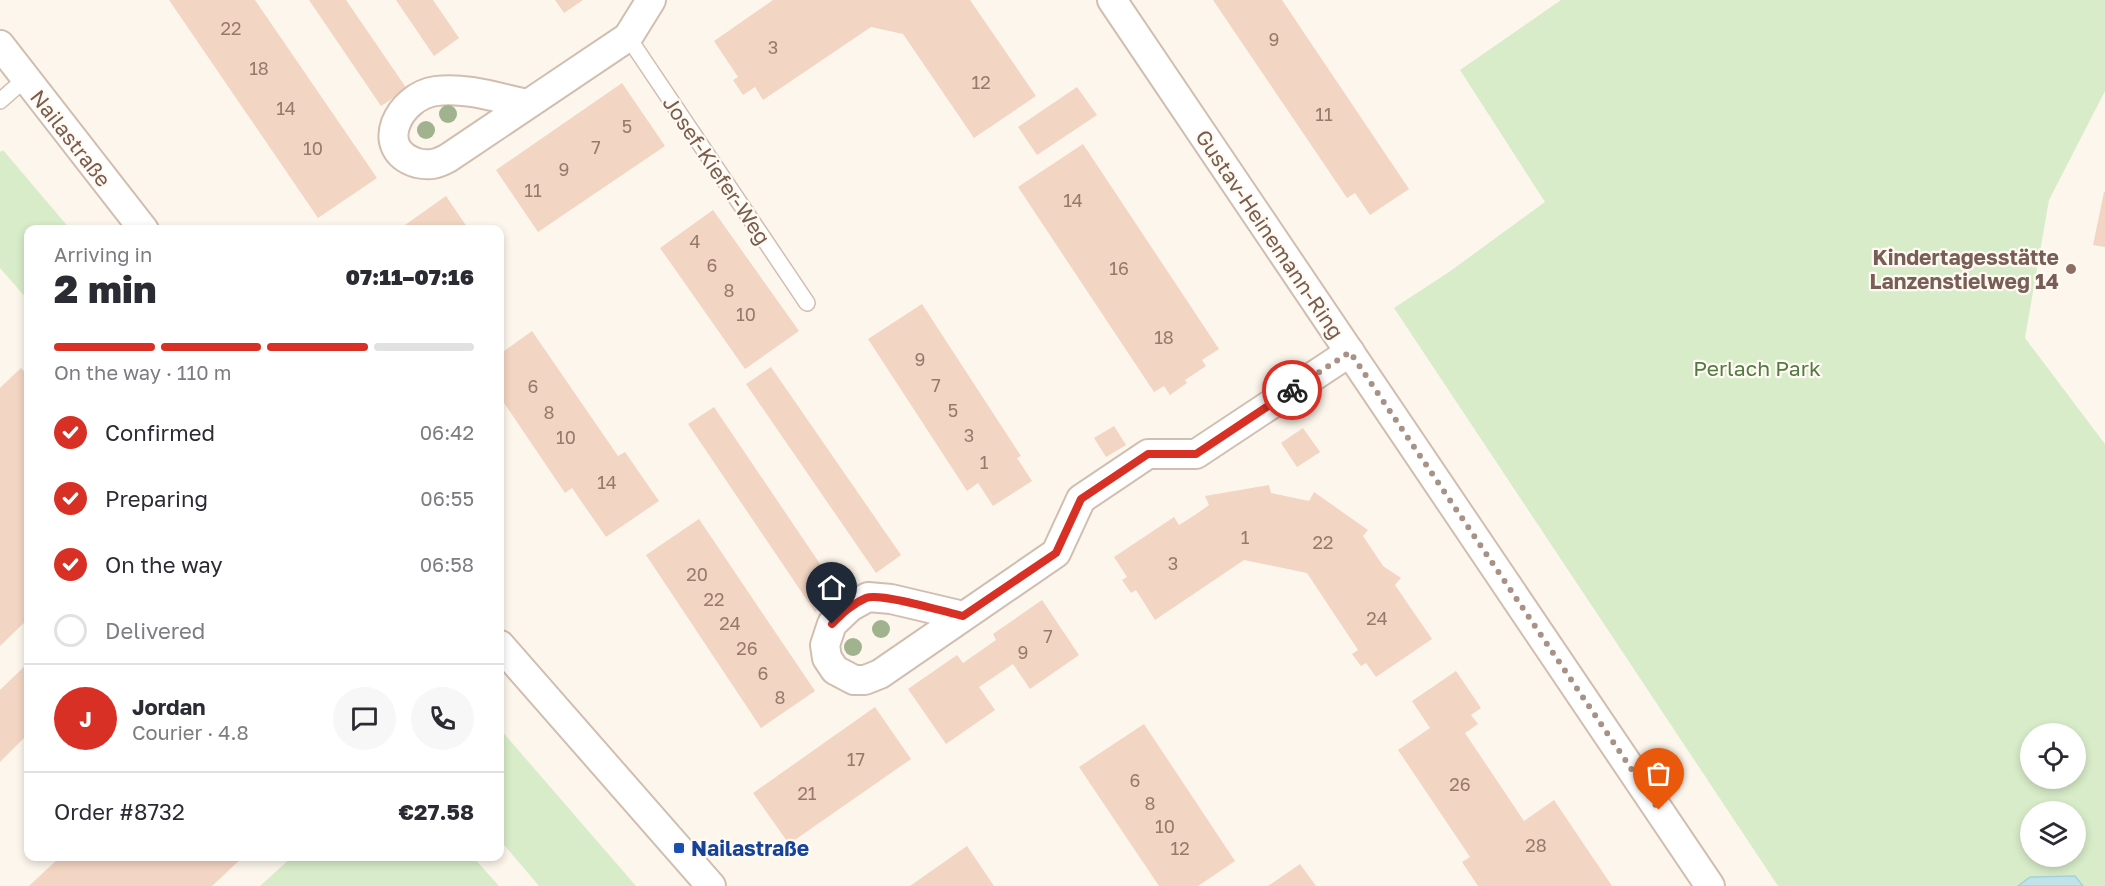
<!DOCTYPE html>
<html lang="en">
<head>
<meta charset="utf-8">
<style>
  body { margin:0; font-family:"Golos Text",sans-serif; background:#f7f7f7; color:#2b2b33; height:100vh; display:flex; flex-direction:column; font-size:22px; white-space:nowrap }
  * { box-sizing:border-box; margin:0 }
  p { font-size:20px; color:#7c7c81 }
  .icon { flex:none; width:33px; height:33px; fill:none; stroke:currentColor; stroke-width:2; stroke-linecap:round; stroke-linejoin:round }
  .map { position:relative; flex:1; overflow:hidden }
  .drawer { position:absolute; left:24px; top:225px; width:480px; height:636px; display:flex; flex-direction:column; background:#fff; border-radius:12px; box-shadow:0 3px 9px #0003 }
  .drawer>* { flex:none }
  .tools { position:absolute; left:2020px; top:723px; display:grid; gap:12px }
  .tools a { display:grid; place-items:center; width:66px; height:66px; border-radius:50%; background:#fff; box-shadow:0 3px 9px #0003; font-size:30px }
  .pin { position:absolute; display:grid; place-items:center; width:51px; height:51px; color:#fff; margin:-62px -26px; border-radius:50% 50% 50% 0; rotate:-45deg; box-shadow:0 0 6px #0007 }
  .pin .icon { rotate:45deg }
  .courier { position:absolute; display:grid; place-items:center; width:60px; height:60px; margin:-30px; border:4px solid #d93025; border-radius:50%; background:#fff; color:#222; box-shadow:0 2px 8px #0007 }
  .summary em { font-style:normal; font-weight:800 }
  .summary div { display:flex; flex-direction:column-reverse }
  .summary { display:flex; align-items:center; justify-content:space-between; height:102px; padding:0 30px }
  h1 { font-size:39px; font-weight:800; line-height:45px }
  .bar { display:grid; grid-template-columns:repeat(4,1fr); gap:9px 6px; align-content:center; height:72px; padding:0 30px }
  .bar i { height:8px; border-radius:4px; background:#e1e1e2 }
  .bar .on { background:#d93025 }
  .bar p { grid-column:span 4 }
  .line { display:flex; align-items:center; gap:15px; padding:0 30px; border-top:2px solid #e1e1e2 }
  .line div { flex:1 }
  .round { display:grid; place-items:center; flex:none; width:63px; height:63px; border-radius:32px; background:#f7f7f7 }
  ol { padding:0 30px; list-style:none }
  li { display:flex; align-items:center; gap:18px; height:66px }
  li p { margin-inline-start:auto }
  li .icon { padding:6px; border-radius:50%; background:#d93025; color:#fff; stroke-width:4 }
  li:last-child { color:#7c7c81 }
  li i { width:33px; height:33px; border:3px solid #e1e1e2; border-radius:50% }
  .map>svg:first-child { display:block }
  .green { fill:#d8ecc9; fill-rule:evenodd }
  .water { fill:#bfe3e8; stroke:#a5d3da; stroke-width:1.5 }
  .building { fill:#f3d5c3 }
  .lines { fill:none; stroke-linecap:round; stroke-linejoin:round }
  .service-casing { stroke:#d1beb0; stroke-width:18 }
  .minor-casing { stroke:#d1beb0; stroke-width:32 }
  .service { stroke:#fff; stroke-width:15 }
  .minor { stroke:#fff; stroke-width:28 }
  .tree { fill:#a0b28e }
  .done { stroke:#a89285; stroke-width:6; stroke-dasharray:0 10.8 }
  .route { stroke:#d93025; stroke-width:8 }
  .education-dot { fill:#8d6e63; stroke:#fffaf3; stroke-width:2 }
  .transit-dot { fill:#1a4fb4; stroke:#fffaf3; stroke-width:2 }
  .labels { text-anchor:middle; dominant-baseline:central; stroke-width:4.5; stroke-linejoin:round; paint-order:stroke }
  .number-label { font-size:18px; fill:#987a6a }
  .street-label { font-size:21px; fill:#7a5c4d; stroke:#fffaf3 }
  .education-label { font-size:21px; font-weight:bold; fill:#785e54; stroke:#fffaf3; text-anchor:end }
  .park-label { font-size:21px; fill:#537a41; stroke:#fffaf3 }
  .transit-label { font-size:21px; font-weight:bold; fill:#164399; stroke:#fffaf3; text-anchor:start }
</style>
</head>
<body>
<div class="map">
<svg width="2105" height="886" viewBox="0 0 2105 886">
  <rect width="100%" height="100%" fill="#fdf6ec"/>
  <g class="green">
    <path d="M1561 0H2105V91L2049 200 2025 338 2105 444V886H1778L1394 308 1449 272 1545 202 1460 70ZM2031 734H2076V778H2031ZM2031 812H2076V856H2031Z"/>
    <path d="M3 150 70 229 28 230V300L0 268V152Z"/>
    <path d="M500 729 636 886H539L500 840Z"/>
    <path d="M293 856 473 857 499 886H260Z"/>
  </g>
  <path class="water" d="M2075 876 2083 886H2018L2030 877Z"/>
  <g class="building">
    <path d="M169 0H255L377 178 318 218Z"/>
    <path d="M309 0H346L407 89 381 106Z"/>
    <path d="M396 0H433L459 38 434 56Z"/>
    <path d="M555 0H583L564 13Z"/>
    <path d="M773 0H970L1036 96 974 138 903 34 871 27 763 100 755 87 743 95 733 80 738 77 714 41Z"/>
    <path d="M1213 0H1282L1409 189 1370 215 1355 193 1347 198Z"/>
    <path d="M622 83 665 146 538 232 496 170Z"/>
    <path d="M1077 87 1097 115 1037 155 1018 127Z"/>
    <path d="M1083 144 1219 349 1202 360 1206 366 1185 380 1187 383 1170 395 1164 386 1154 392 1018 187Z"/>
    <path d="M2104 192H2105V247L2093 245Z"/>
    <path d="M446 196 469 230H398Z"/>
    <path d="M713 210 799 331 745 369 660 248Z"/>
    <path d="M922 304 1021 456 1017 458 1032 481 993 506 978 483 967 491 868 339Z"/>
    <path d="M532 331 618 456 625 452 659 501 606 537 572 488 565 493 500 397V354Z"/>
    <path d="M771 367 901 555 876 573 746 384Z"/>
    <path d="M21 368 28 375V619L0 646V388Z"/>
    <path d="M714 407 841 595 815 612 688 424Z"/>
    <path d="M1114 426 1126 445 1106 457 1094 438Z"/>
    <path d="M1303 428 1320 452 1297 467 1281 443Z"/>
    <path d="M1269 485 1271 493 1309 501 1314 492 1368 530 1363 536 1383 566 1401 578 1395 585 1432 639 1376 677 1366 663 1361 666 1352 654 1358 650 1307 573 1244 560 1155 620 1136 590 1131 593 1122 580 1127 577 1114 557 1174 517 1179 525 1195 515 1209 505 1205 496Z"/>
    <path d="M699 519 815 691 761 728 646 555Z"/>
    <path d="M1042 600 1079 655 1030 689 1013 664 979 687 995 710 946 744 908 689 957 655 963 663 996 640 993 634Z"/>
    <path d="M28 663V734L0 762V690Z"/>
    <path d="M1456 671 1481 708 1471 715 1478 724 1465 733 1524 821 1554 800 1612 886H1478L1462 862 1470 857 1398 750 1430 728 1412 701Z"/>
    <path d="M875 707 911 759 789 844 753 793Z"/>
    <path d="M1144 724 1235 861 1198 886H1159L1079 767Z"/>
    <path d="M967 846 994 886H910Z"/>
    <path d="M61 856H244L212 886H29Z"/>
    <path d="M1300 864 1316 886H1268Z"/>
  </g>
  <g class="lines">
    <defs>
      <g id="service">
        <path d="M628 37 807 303"/>
        <path d="M0 101 25 79"/>
      </g>
      <g id="minor">
        <path d="M1112 0 1710 886"/>
        <path d="M0 45 144 230"/>
        <path d="M527 104C498 98 466 87 436 91 399 96 372 149 417 163 430 166 437 164 448 158L628 37 651 0"/>
        <path d="M963 616 891 599 868 597 850 607 832 624 825 645 827 658 835 670 854 680H865L880 674 1056 553 1081 499 1148 454H1196L1350 352"/>
        <path d="M500 645 711 886"/>
      </g>
    </defs>
    <use href="#service" class="service-casing"/>
    <use href="#minor" class="minor-casing"/>
    <use href="#service" class="service"/>
    <use href="#minor" class="minor"/>
  </g>
  <g class="tree">
    <circle cx="448" cy="114" r="9"/>
    <circle cx="426" cy="130" r="9"/>
    <circle cx="881" cy="629" r="9"/>
    <circle cx="853" cy="647" r="9"/>
  </g>
  <g class="lines">
    <path class="done" d="M1292 390 1350 352 1659 810"/>
    <path class="route" d="M832 624C842 614 852 604 866 598 880 592 945 612 963 616L1056 553 1081 499 1148 454H1196L1292 390"/>
  </g>
  <circle class="education-dot" cx="2071" cy="269" r="6"/>
  <rect class="transit-dot" x="673" y="842" width="12" height="12" rx="3"/>
  <g class="labels">
    <g class="number-label">
      <text x="231" y="28">22</text>
      <text x="1274" y="39">9</text>
      <text x="773" y="47">3</text>
      <text x="259" y="68">18</text>
      <text x="981" y="82">12</text>
      <text x="286" y="108">14</text>
      <text x="1324" y="114">11</text>
      <text x="627" y="126">5</text>
      <text x="596" y="147">7</text>
      <text x="313" y="148">10</text>
      <text x="564" y="169">9</text>
      <text x="533" y="190">11</text>
      <text x="1073" y="200">14</text>
      <text x="695" y="241">4</text>
      <text x="712" y="265">6</text>
      <text x="1119" y="268">16</text>
      <text x="729" y="290">8</text>
      <text x="746" y="314">10</text>
      <text x="1164" y="337">18</text>
      <text x="920" y="359">9</text>
      <text x="936" y="385">7</text>
      <text x="533" y="386">6</text>
      <text x="953" y="410">5</text>
      <text x="549" y="412">8</text>
      <text x="969" y="435">3</text>
      <text x="566" y="437">10</text>
      <text x="984" y="462">1</text>
      <text x="607" y="482">14</text>
      <text x="1245" y="537">1</text>
      <text x="1323" y="542">22</text>
      <text x="1173" y="563">3</text>
      <text x="697" y="574">20</text>
      <text x="714" y="599">22</text>
      <text x="1377" y="618">24</text>
      <text x="730" y="623">24</text>
      <text x="1048" y="636">7</text>
      <text x="747" y="648">26</text>
      <text x="1023" y="652">9</text>
      <text x="763" y="673">6</text>
      <text x="780" y="697">8</text>
      <text x="856" y="759">17</text>
      <text x="1135" y="780">6</text>
      <text x="1460" y="784">26</text>
      <text x="807" y="793">21</text>
      <text x="1150" y="803">8</text>
      <text x="1165" y="826">10</text>
      <text x="1536" y="845">28</text>
      <text x="1180" y="848">12</text>
    </g>
    <g class="street-label">
      <text transform="translate(71 138) rotate(52)">Nailastraße</text>
      <text transform="translate(717 170) rotate(56)">Josef-Kiefer-Weg</text>
      <text transform="translate(1270 234) rotate(56)">Gustav-Heinemann-Ring</text>
    </g>
    <g class="education-label">
      <text x="2059" y="257">Kindertagesstätte<tspan x="2059" dy="24">Lanzenstielweg 14</tspan></text>
    </g>
    <g class="park-label">
      <text x="1757" y="368">Perlach Park</text>
    </g>
    <g class="transit-label">
      <text x="691" y="848">Nailastraße</text>
    </g>
  </g>
</svg>
<div class="tools">
<a><svg class="icon" aria-label="locate" viewBox="0 0 24 24"><circle cx="12" cy="12" r="6"/><path d="M12 2v4M12 18v4M2 12h4M18 12h4"/></svg></a>
<a><svg class="icon" aria-label="layers" viewBox="0 0 24 24"><path d="M12 4l9 5-9 5-9-5zM3 14l9 5 9-5"/></svg></a>
</div>
<div class="pin" style="left:1659px;top:810px;background:#ea580c"><svg class="icon" aria-label="bag" viewBox="0 0 24 24"><path d="M5 8h14l-1 12H6zM9 8a3 3 0 0 1 6 0"/></svg></div>
<div class="pin" style="left:832px;top:624px;background:#1f2937"><svg class="icon" aria-label="home" viewBox="0 0 24 24"><path d="M3 11l9-7 9 7M6 9v11h12V9"/></svg></div>
<div class="courier" style="left:1292px;top:390px"><svg class="icon" aria-label="bike" viewBox="0 0 24 24"><circle cx="6" cy="16" r="4"/><circle cx="18" cy="16" r="4"/><path d="M6 16l4-8h5l3 8M10 8l3 8H6M13 5h3"/></svg></div>
<section class="drawer">
<div class="summary"><div><h1>2 min</h1><p>Arriving in</p></div><em>07:11–07:16</em></div>
<div class="bar"><i class="on"></i><i class="on"></i><i class="on"></i><i></i><p>On the way · 110 m</p></div>
<ol>
<li><svg class="icon" aria-label="check" viewBox="0 0 24 24"><path d="M5 12l5 5 9-10"/></svg>Confirmed<p>06:42</p></li>
<li><svg class="icon" aria-label="check" viewBox="0 0 24 24"><path d="M5 12l5 5 9-10"/></svg>Preparing<p>06:55</p></li>
<li><svg class="icon" aria-label="check" viewBox="0 0 24 24"><path d="M5 12l5 5 9-10"/></svg>On the way<p>06:58</p></li>
<li><i></i>Delivered</li>
</ol>
<div class="line" style="height:108px"><b class="round" style="background:#d93025;color:#fff">J</b><div><b>Jordan</b><p>Courier · 4.8</p></div><a class="round"><svg class="icon" aria-label="chat" viewBox="0 0 24 24"><path d="M4 5h16v11H9l-5 4z"/></svg></a><a class="round"><svg class="icon" aria-label="phone" viewBox="0 0 24 24"><path d="M5 4h4l2 5-3 2q2 4 5 5l2-3 5 2v4C11 20 4 13 5 4z"/></svg></a></div>
<div class="line" style="height:78px"><div>Order #8732</div><b>€27.58</b></div>
</section>
</div>
</body>
</html>
